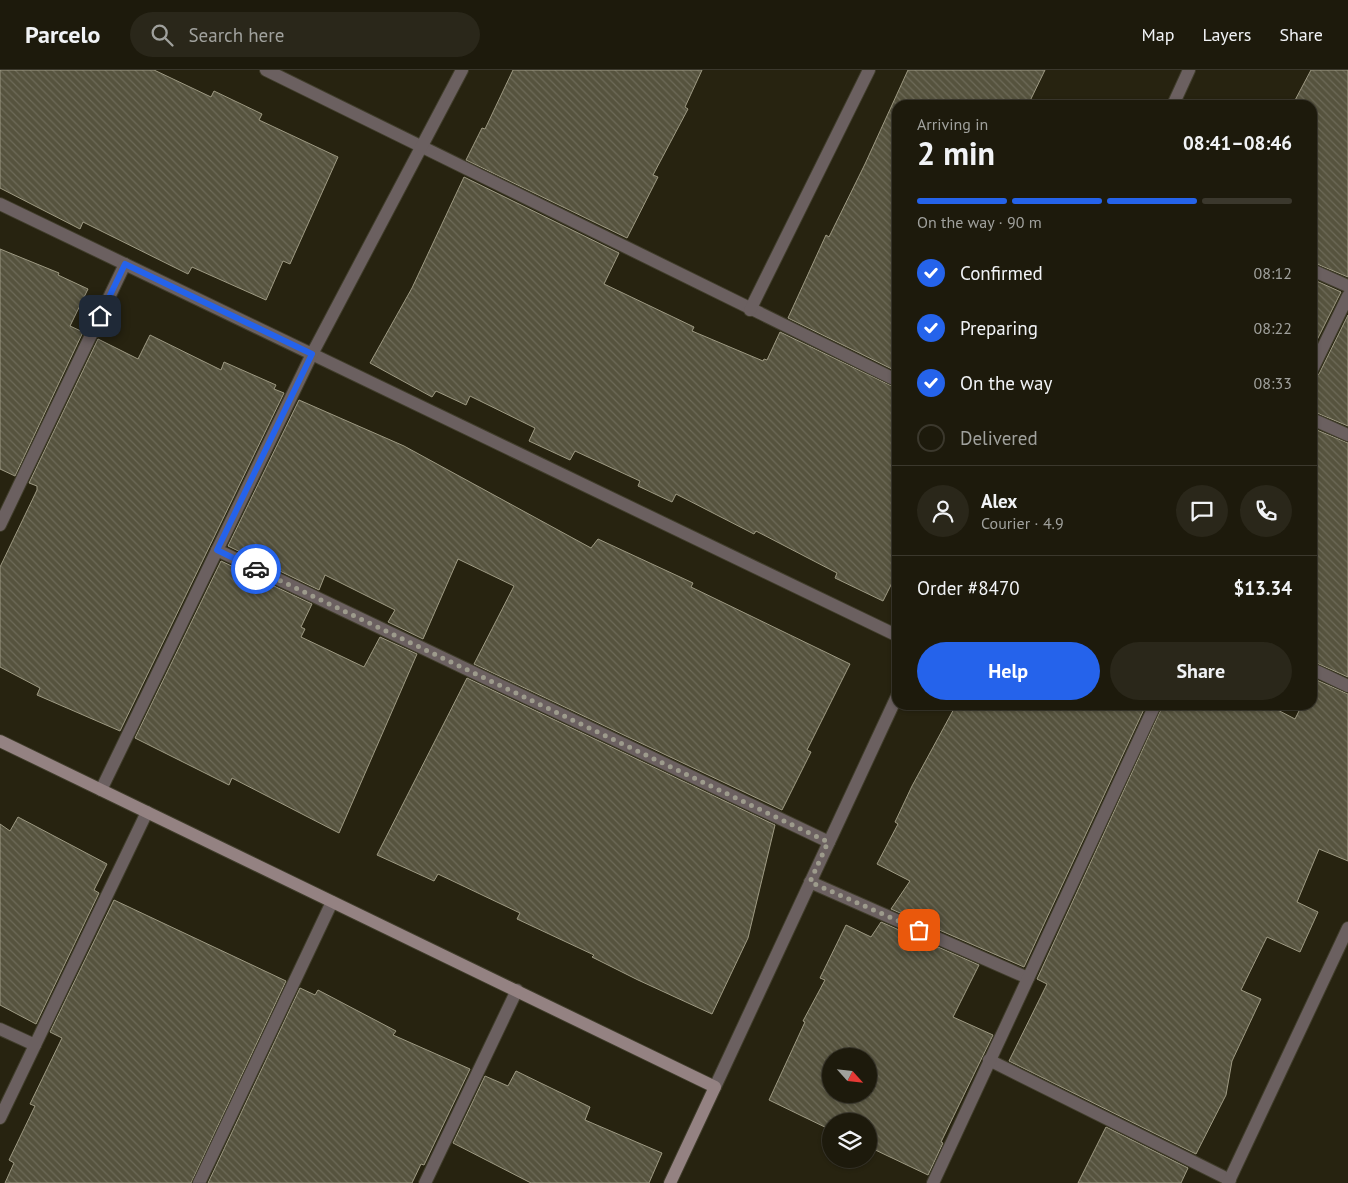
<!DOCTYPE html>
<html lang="en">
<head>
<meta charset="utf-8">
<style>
  body { margin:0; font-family:"PT Sans",sans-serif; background:#2a271a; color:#f1f3f6; height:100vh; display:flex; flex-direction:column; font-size:19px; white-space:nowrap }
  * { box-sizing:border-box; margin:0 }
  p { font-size:16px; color:#a0a19d }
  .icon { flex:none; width:28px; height:28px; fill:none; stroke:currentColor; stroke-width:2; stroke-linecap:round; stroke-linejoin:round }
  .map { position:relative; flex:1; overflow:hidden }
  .details { position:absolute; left:892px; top:30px; width:425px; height:610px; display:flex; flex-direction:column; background:#1d1a0c; border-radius:15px; box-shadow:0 1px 4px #0004,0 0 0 1px #3b382d }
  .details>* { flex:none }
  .needle { width:32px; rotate:117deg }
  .controls { position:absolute; left:822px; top:978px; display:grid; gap:10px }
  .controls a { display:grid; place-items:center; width:55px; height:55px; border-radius:50%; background:#1d1a0c; box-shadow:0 1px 4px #0004,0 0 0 1px #3b382d; font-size:25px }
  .pin { position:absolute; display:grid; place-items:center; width:42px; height:42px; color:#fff; margin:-21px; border-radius:10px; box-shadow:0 2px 8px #0006 }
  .courier { position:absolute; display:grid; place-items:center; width:50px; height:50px; margin:-25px; border:4px solid #2563eb; border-radius:50%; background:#fff; color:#222; box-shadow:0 1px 6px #0007 }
  .headline em { font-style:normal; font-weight:800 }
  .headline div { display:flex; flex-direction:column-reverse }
  .headline { display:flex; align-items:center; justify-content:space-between; height:85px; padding:0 25px }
  h1 { font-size:32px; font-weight:800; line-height:38px }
  .bar { display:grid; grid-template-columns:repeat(4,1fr); gap:8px 5px; align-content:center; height:60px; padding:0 25px }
  .bar i { height:6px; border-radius:4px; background:#3b382d }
  .bar .on { background:#2563eb }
  .bar p { grid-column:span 4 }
  .line { display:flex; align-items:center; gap:12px; padding:0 25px; border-top:1px solid #3b382d }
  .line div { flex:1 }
  .round { display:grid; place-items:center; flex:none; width:52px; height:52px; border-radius:26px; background:#2a271a }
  ol { padding:0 25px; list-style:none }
  li { display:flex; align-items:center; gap:15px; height:55px }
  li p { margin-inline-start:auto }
  li .icon { padding:5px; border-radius:50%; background:#2563eb; color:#fff; stroke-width:4 }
  li:last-child { color:#a0a19d }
  li i { width:28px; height:28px; border:2px solid #3b382d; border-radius:50% }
  .button { display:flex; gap:10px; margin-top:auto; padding:10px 25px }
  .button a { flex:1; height:58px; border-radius:30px; background:#2563eb; color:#fff; font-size:20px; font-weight:800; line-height:58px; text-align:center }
  .button a+a { background:#2a271a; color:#f1f3f6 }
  header { display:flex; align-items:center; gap:30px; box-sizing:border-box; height:70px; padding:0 25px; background:#1d1a0c; border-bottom:1px solid #3b382d }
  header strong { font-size:24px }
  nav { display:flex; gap:28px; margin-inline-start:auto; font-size:18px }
  .search { width:350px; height:45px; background:#2a271a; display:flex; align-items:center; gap:12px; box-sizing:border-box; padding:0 18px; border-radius:28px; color:#a0a19d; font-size:19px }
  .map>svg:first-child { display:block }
  .building { fill:url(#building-back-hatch); stroke:#9e9a83; fill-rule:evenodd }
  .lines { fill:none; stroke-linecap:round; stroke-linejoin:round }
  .street-casing { stroke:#403d2b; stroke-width:14 }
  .secondary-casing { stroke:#403d2b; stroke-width:14 }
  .street { stroke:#6b6060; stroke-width:12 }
  .secondary { stroke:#948282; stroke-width:12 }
  .done { stroke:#9d9b8c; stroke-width:5; stroke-dasharray:0 9 }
  .route { stroke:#2563eb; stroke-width:6 }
</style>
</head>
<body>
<header>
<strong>Parcelo</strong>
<div class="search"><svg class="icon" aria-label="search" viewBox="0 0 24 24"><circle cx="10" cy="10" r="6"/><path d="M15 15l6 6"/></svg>Search here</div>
<nav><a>Map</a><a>Layers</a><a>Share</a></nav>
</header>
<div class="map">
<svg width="1348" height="1113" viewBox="0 0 1348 1113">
  <defs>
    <pattern id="building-back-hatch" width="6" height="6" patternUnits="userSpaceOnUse" patternTransform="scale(1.25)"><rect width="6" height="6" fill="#56533e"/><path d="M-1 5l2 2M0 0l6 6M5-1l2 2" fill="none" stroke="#6e6b59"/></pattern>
  </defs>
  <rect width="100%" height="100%" fill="#272310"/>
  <g class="building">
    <path d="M0 0H154L211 27 214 21 262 44 259 50 338 87 290 194 283 191 266 230 192 197 188 204 83 152 80 159 0 118Z"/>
    <path d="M513 0H702L685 37 688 39 653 105 658 107 627 168 466 90 482 58 485 59Z"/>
    <path d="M908 0H1045L1028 35H898V302L788 248 826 165 829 167 865 94Z"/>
    <path d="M1311 0H1348V207L1312 192V35L1293 34Z"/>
    <path d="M464 107 619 183 604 214 694 257 692 261 763 291 764 289 767 290 780 262 898 319V501L883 531 835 508 837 503 756 461 754 464 676 424 672 432 638 416 640 411 575 381 570 390 529 371 535 358 470 326 466 335 436 321 432 327 370 293 412 218Z"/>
    <path d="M0 179 59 203 58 205 88 219 70 256 83 262 15 406 0 399Z"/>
    <path d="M1312 209 1341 222 1312 280Z"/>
    <path d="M1348 245V356L1312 341V308L1319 304Z"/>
    <path d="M150 265 221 300 224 292 276 315 274 319 284 323 120 661 37 625 40 618 0 597V497L37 420V416L29 413 98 269 138 289Z"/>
    <path d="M299 330 404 376 591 478 598 469 693 513 691 517 850 594 807 680 811 682 782 740 474 594 514 516 458 489 423 569 388 552 395 540 325 505 319 520 228 476Z"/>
    <path d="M1312 358 1348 373V607L1312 591Z"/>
    <path d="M221 491 312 534 301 557 305 559 301 567 364 597 380 567 417 584 339 763 232 708 229 715 135 668Z"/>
    <path d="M467 608 775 755 748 868 712 944 638 910 592 887 594 885 517 849 520 843 438 804 434 811 377 785Z"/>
    <path d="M1312 608 1348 624V791L1319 779 1297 832 1318 842 1300 882 1267 867 1241 920 1261 929 1232 991 1226 1025 1196 1084 1009 991 1047 914 1037 909 1163 635H1268L1295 649 1302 635H1312Z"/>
    <path d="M956 635H1146L1024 897 891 839 910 811 877 794 898 754 895 752 912 716Z"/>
    <path d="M18 747 107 794 94 820 99 823 36 954 0 935V754L10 761Z"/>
    <path d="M114 830 286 911 191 1113H5L14 1093 9 1090 35 1036 30 1034 62 968 50 962Z"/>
    <path d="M881 852 979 895 953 947 993 965 941 1072 943 1073 928 1105 869 1077V1051H831V1060L769 1030 805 952 803 951 825 910 820 908 846 855 871 867ZM831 986H869V1024H831Z"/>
    <path d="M300 918 315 925 318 920 396 961 393 965 470 999 424 1095 421 1094 412 1113H208Z"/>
    <path d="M516 1001 590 1037 585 1050 662 1083 649 1113H531L453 1073 485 1006 508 1016Z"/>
    <path d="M1106 1057 1188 1098 1181 1113H1078Z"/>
  </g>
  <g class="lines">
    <defs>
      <g id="street">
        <path d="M266 0 898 311"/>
        <path d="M1173 35 1189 0"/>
        <path d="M0 134 898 566"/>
        <path d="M1312 200 1348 216"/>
        <path d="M750 240 869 0"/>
        <path d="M1312 300 1348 226"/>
        <path d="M1312 349 1348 365"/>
        <path d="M0 455 125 194"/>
        <path d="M217 480 829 772"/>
        <path d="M1312 599 1348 616"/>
        <path d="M101 720 312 284 462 0"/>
        <path d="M810 812 1028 908"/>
        <path d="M0 959 35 975"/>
        <path d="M989 990 1230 1110"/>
        <path d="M715 1017 898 624"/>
        <path d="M0 1048 147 742"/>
        <path d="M199 1113 332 832"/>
        <path d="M425 1113 517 920"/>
        <path d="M933 1113 1155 635"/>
        <path d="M1228 1113 1348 858"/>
      </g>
      <path id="secondary" d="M0 671 715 1017 670 1113"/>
    </defs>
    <use href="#street" class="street-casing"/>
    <use href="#secondary" class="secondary-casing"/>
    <use href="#street" class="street"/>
    <use href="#secondary" class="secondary"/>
  </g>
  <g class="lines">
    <path class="done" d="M256 499 828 772 810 812 919 860"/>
    <path class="route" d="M100 246 125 194 312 284 217 480 256 499"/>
  </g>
</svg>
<div class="controls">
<a><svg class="needle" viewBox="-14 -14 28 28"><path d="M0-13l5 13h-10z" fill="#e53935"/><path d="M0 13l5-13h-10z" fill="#a0a19d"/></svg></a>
<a><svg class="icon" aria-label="layers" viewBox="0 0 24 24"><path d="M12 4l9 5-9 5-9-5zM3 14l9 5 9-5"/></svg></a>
</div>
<div class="pin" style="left:919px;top:860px;background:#ea580c"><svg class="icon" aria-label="bag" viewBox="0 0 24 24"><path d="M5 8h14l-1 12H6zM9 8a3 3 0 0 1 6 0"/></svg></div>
<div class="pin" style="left:100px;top:246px;background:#1f2937"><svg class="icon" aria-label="home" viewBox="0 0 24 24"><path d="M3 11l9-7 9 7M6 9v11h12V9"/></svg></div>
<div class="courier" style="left:256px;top:499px"><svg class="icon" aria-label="car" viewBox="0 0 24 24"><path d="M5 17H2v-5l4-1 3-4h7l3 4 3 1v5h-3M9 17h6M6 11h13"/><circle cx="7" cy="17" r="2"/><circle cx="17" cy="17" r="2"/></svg></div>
<section class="details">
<div class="headline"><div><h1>2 min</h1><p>Arriving in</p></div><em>08:41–08:46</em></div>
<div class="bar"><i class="on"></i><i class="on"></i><i class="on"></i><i></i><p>On the way · 90 m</p></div>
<ol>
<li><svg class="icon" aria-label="check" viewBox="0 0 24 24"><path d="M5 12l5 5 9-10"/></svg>Confirmed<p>08:12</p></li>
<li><svg class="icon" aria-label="check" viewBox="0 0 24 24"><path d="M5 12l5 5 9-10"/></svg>Preparing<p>08:22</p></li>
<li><svg class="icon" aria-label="check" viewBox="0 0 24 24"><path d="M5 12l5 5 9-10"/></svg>On the way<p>08:33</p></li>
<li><i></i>Delivered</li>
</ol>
<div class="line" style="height:90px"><a class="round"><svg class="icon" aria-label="person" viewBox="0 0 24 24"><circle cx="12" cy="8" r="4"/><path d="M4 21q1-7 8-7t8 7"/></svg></a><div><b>Alex</b><p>Courier · 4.9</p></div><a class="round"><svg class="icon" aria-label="chat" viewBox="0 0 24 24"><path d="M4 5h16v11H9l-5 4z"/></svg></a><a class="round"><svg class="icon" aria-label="phone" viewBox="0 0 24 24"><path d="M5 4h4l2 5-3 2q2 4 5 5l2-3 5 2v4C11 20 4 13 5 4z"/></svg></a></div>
<div class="line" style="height:65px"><div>Order #8470</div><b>$13.34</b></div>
<div class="button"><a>Help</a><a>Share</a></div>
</section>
</div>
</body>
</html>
